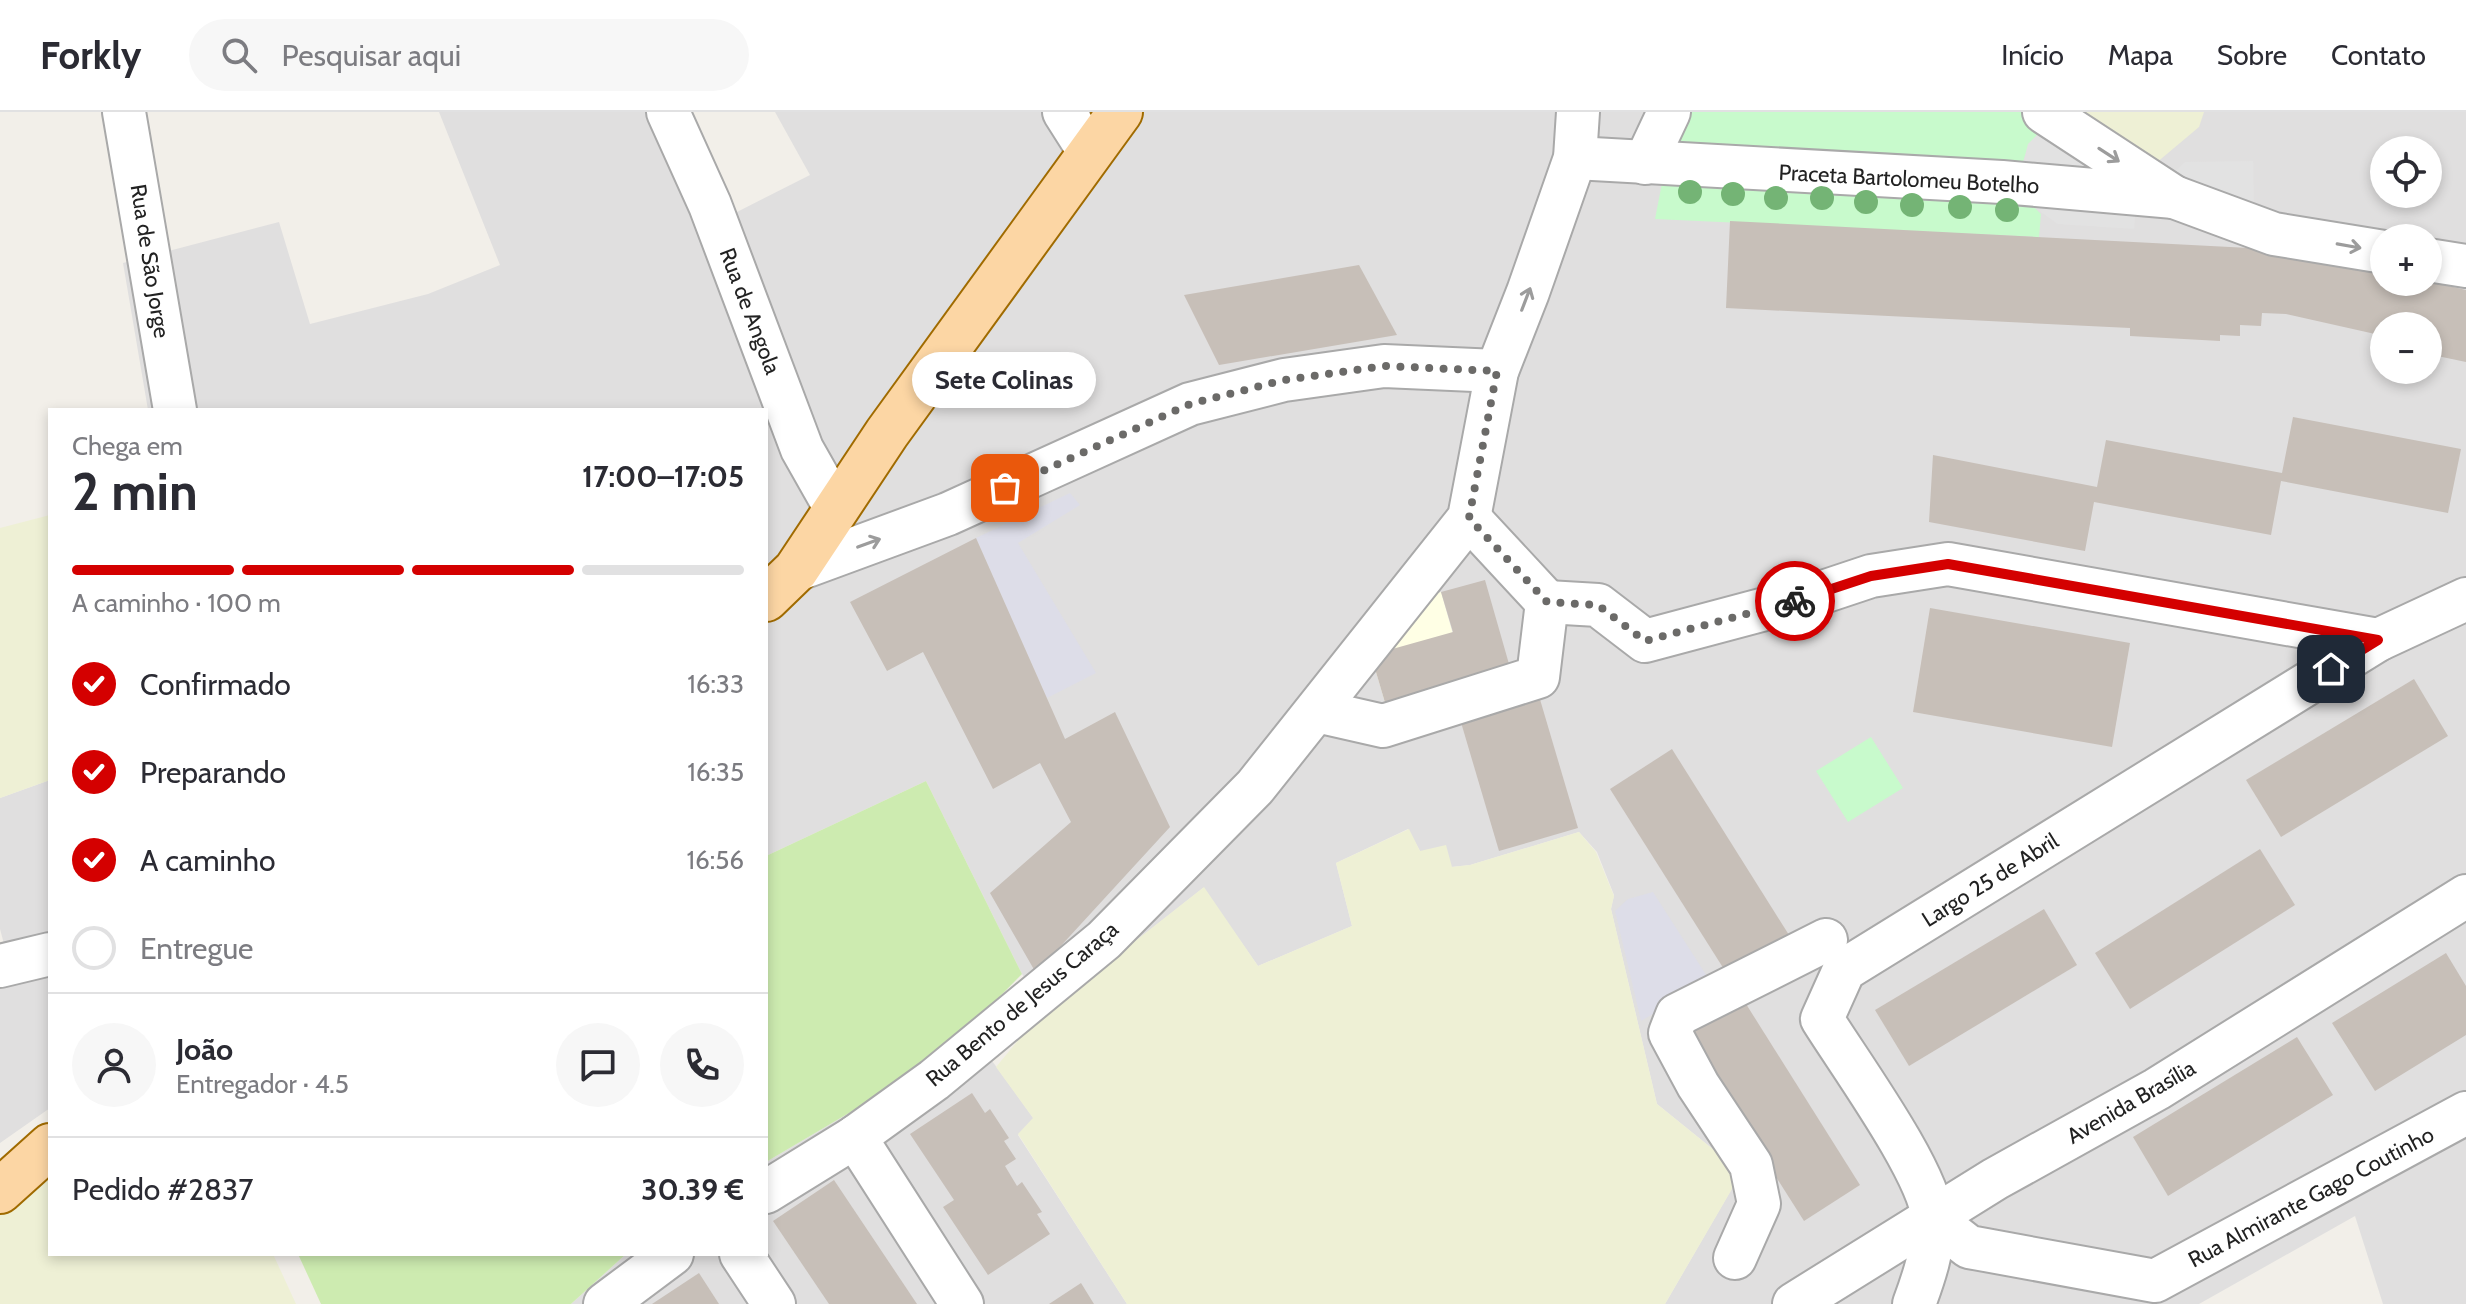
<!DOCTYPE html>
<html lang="pt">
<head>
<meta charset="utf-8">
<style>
  body { margin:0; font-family:Cabin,sans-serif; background:#f7f7f7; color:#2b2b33; height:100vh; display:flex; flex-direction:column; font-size:30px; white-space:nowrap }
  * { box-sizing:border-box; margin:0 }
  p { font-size:26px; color:#7c7c81 }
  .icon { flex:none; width:44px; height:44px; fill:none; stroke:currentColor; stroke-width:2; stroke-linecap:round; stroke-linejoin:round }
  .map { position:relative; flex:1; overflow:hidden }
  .drawer { position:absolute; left:48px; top:296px; width:720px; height:848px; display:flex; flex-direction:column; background:#fff; border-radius:0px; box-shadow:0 4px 12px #0003 }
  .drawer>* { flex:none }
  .tools { position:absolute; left:2370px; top:24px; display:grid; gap:16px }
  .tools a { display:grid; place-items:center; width:72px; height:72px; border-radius:50%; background:#fff; box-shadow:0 4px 12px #0003; font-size:40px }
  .pin { position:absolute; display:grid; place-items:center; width:68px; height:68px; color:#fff; margin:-34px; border-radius:16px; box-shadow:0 4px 12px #0006 }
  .courier { position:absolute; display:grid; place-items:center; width:80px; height:80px; margin:-40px; border:6px solid #d40000; border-radius:50%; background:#fff; color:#222; box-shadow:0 2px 10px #0007 }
  .bubble { position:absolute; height:56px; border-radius:28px; background:#fff; box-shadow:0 4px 12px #0003; font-size:26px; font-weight:700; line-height:56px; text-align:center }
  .overview em { font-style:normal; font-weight:700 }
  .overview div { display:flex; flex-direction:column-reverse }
  .overview { display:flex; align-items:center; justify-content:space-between; height:136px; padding:0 24px }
  h1 { font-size:52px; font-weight:700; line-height:60px }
  .bar { display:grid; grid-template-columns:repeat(4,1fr); gap:12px 8px; align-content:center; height:96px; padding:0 24px }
  .bar i { height:10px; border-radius:6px; background:#e1e1e2 }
  .bar .selected { background:#d40000 }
  .bar p { grid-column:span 4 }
  .line { display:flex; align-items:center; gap:20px; padding:0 24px; border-top:2px solid #e1e1e2 }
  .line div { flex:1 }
  .round { display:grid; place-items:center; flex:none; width:84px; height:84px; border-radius:42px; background:#f7f7f7 }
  ol { padding:0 24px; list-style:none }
  li { display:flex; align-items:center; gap:24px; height:88px }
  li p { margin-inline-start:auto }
  li .icon { padding:8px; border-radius:50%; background:#d40000; color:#fff; stroke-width:4 }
  li:last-child { color:#7c7c81 }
  li i { width:44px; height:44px; border:4px solid #e1e1e2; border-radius:50% }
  header { display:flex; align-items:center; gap:48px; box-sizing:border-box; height:112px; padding:0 40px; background:#fff; border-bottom:2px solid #e1e1e2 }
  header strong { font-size:38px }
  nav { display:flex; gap:44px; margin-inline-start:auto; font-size:28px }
  .search { width:560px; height:72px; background:#f7f7f7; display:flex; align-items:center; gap:20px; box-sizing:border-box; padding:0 28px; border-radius:44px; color:#7c7c81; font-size:30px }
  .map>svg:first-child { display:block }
  .residential { fill:#e0dfdf; fill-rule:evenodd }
  .education { fill:#ffffe5 }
  .farmland { fill:#eef0d5 }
  .grass { fill:#cdebb0 }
  .park { fill:#c8facc }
  .parking { fill:#e2e2e2 }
  .plaza { fill:#dddde8 }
  .building { fill:#c7bfb8 }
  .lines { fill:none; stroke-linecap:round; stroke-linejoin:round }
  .minor-casing { stroke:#a9a9a9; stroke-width:46 }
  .major-casing { stroke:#a06b00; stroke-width:48 }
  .minor { stroke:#fff; stroke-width:42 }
  .major { stroke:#fcd6a4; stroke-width:44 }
  .tree { fill:#74b475 }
  .oneway { stroke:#9c9c9c }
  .done { stroke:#6b6a68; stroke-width:8; stroke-dasharray:0 14.4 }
  .route { stroke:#d40000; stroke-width:10 }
  .labels { text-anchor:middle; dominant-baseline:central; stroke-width:8; stroke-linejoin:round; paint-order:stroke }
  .street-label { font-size:22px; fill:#222; stroke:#fff }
</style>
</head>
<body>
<header>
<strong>Forkly</strong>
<div class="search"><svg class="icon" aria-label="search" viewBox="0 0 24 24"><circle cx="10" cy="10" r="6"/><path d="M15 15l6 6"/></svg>Pesquisar aqui</div>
<nav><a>Início</a><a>Mapa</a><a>Sobre</a><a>Contato</a></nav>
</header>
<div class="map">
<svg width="2466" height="1192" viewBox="0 0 2466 1192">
  <rect width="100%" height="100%" fill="#f2efe9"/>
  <g class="residential">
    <path d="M439 0H692L735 101 810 63 775 0H2466V1192H2383L2355 1104 2199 1192H1665L1731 1078 1734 1064 1725 1047 1657 992 1611 797 1614 783 1597 740 1579 720 1470 753 1451 755 1420 739 1408 717 1336 751 1352 814 1258 854 1203 776 1047 899 1022 862 926 669 766 744V298H148L123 151 279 110 310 212 428 182 500 153ZM2384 38H2428V82H2384ZM2384 126H2428V170H2384ZM2384 214H2428V258H2384Z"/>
    <path d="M50 668V996L0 1031V877L15 873 0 817V686Z"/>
    <path d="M990 946 1034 1007 1018 1023 1127 1192H571L626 1142H766V1050L876 985Z"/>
  </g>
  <path class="education" d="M1441 480 1467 571 1386 594 1370 539 1425 485Z"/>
  <g class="farmland">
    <path d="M2072 0H2204L2199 15 2155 52Z"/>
    <path d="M50 403V668L0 686V416Z"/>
    <path d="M1409 717 1420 739 1446 733 1452 755 1470 753 1579 720 1596 740 1614 784 1611 797 1657 992 1725 1047 1734 1064 1732 1077 1665 1192H1127L1018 1022 1033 1006 996 955 1036 907 1204 775 1258 854 1352 814 1336 751Z"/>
    <path d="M50 1055V1142H273L296 1192H0V1099Z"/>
  </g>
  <g class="grass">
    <path d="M926 669 1022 862 966 919 876 985 766 1050V744Z"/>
    <path d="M298 1142H626L571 1192H321Z"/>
  </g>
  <g class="park">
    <path d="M1686 0H2027L2042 18C2017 42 2014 77 2041 102L2039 125 1655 107 1669 35Z"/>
    <path d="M1871 625 1903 676 1848 710 1816 659Z"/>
  </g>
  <g class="parking">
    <path d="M2042 18 2138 72 2134 117 2058 112 2035 96 2019 67 2028 32Z"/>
    <path d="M2253 49 2254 94 2167 66 2185 50Z"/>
  </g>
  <g class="plaza">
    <path d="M1070 381 1080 393 1018 431 1096 561 1047 586 976 426Z"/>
    <path d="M1653 780 1710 869 1641 909 1615 799 1628 787Z"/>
  </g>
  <g class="building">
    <path d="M1730 109 2289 138 2384 159V170L2428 169 2466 178V250L2428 242V214H2384V224L2286 202 2262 201 2261 214 2240 213V224L2220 223V229L2130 224V216L1726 196Z"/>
    <path d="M1359 153 1397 223 1219 253 1184 183Z"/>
    <path d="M2293 305 2461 337 2448 401 2281 369 2271 423 2094 390 2085 439 1929 410 1933 343 2097 375 2106 328 2282 361Z"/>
    <path d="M976 426 1065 627 1115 600 1170 715 1036 861 990 781 1071 710 1040 651 993 677 923 540 887 559 850 490Z"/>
    <path d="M1485 468 1511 559 1386 594 1371 543 1453 520 1441 480Z"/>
    <path d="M1930 496 2130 531 2112 635 1913 600Z"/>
    <path d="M2414 567 2448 624 2281 725 2246 668Z"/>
    <path d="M1539 584 1578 716 1499 739 1460 607Z"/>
    <path d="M1672 637 1789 823 1727 862 1610 677Z"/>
    <path d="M2260 737 2295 793 2130 897 2095 841Z"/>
    <path d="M2044 797 2077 853 1909 954 1875 898Z"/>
    <path d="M2446 841 2466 874V923L2375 979 2332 911Z"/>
    <path d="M1741 884 1860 1073 1804 1109 1684 920Z"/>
    <path d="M2297 925 2333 983 2168 1084 2133 1025Z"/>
    <path d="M972 981 985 1001 990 997 1009 1026 1004 1029 1016 1047 1005 1054 1017 1074 1022 1070 1042 1100 1037 1102 1050 1122 988 1163 943 1095 954 1088 910 1022Z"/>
    <path d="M834 1068 917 1192H829L773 1109Z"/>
    <path d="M699 1161 719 1192H652Z"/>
    <path d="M1081 1171 1094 1192H1049Z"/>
  </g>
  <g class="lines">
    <defs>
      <g id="minor">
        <path d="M124 0 175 298"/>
        <path d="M668 0 710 93 802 337 836 397"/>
        <path d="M1064 0 1090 41"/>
        <path d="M2044 0 2174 85 2274 122 2384 140"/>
        <path d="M1575 46 2002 70 2174 85"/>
        <path d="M1645 51 1669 0"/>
        <path d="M2428 148 2466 154"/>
        <path d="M796 458 948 402 1190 292 1284 268 1384 254 1497 259"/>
        <path d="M1547 490 1598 493 1645 529 1799 488 1871 464 1948 452 2378 528"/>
        <path d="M1317 599 1383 614 1538 565 1547 490 1469 406"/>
        <path d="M0 854 50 842"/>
        <path d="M855 1025 962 1192"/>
        <path d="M766 1080 855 1025 934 968 1104 828 1255 675 1469 406 1497 259 1528 180 1575 46 1578 0"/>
        <path d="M1933 1107 1969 1135 2155 1169 2466 1001"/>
        <path d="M741 1142 774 1192"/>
        <path d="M1735 1146 1759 1092 1751 1053 1698 973 1670 921 1677 903 1826 828"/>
        <path d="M605 1192 672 1142"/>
        <path d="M1794 1192 1995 1067 2157 977 2466 784"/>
        <path d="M1914 1192C1923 1168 1935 1134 1933 1107 1929 1060 1850 952 1822 907L1844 858 2378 528 2466 487"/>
      </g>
      <g id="major">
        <path d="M766 487 796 458 887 321 1120 0"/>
        <path d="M0 1079 50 1034"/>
      </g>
    </defs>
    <use href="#minor" class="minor-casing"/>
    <use href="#major" class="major-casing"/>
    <use href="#minor" class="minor"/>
    <use href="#major" class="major"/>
  </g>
  <g class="tree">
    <circle cx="1690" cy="80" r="12"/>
    <circle cx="1733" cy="82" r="12"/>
    <circle cx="1776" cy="86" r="12"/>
    <circle cx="1822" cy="86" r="12"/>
    <circle cx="1866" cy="90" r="12"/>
    <circle cx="1912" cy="93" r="12"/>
    <circle cx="1960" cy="95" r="12"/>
    <circle cx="2007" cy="98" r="12"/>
  </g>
  <defs><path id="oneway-shaft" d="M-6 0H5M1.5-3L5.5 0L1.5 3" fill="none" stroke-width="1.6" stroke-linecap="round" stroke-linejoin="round" transform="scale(2)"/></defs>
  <g class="oneway">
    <use href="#oneway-shaft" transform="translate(2109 43) rotate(33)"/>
    <use href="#oneway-shaft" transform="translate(2349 134) rotate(10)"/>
    <use href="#oneway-shaft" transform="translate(1526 187) rotate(-69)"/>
    <use href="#oneway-shaft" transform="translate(869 431) rotate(-20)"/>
  </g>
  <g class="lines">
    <path class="done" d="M1005 376 1190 292 1284 268 1384 254 1497 259 1469 406 1547 490 1598 493 1645 529 1795 489"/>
    <path class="route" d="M1795 489 1871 464 1948 452 2378 528 2331 557"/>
  </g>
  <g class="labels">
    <g class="street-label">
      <text transform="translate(1909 67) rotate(3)">Praceta Bartolomeu Botelho</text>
      <text transform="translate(150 149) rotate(81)">Rua de São Jorge</text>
      <text transform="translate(750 199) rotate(69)">Rua de Angola</text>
      <text transform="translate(1990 768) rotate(-32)">Largo 25 de Abril</text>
      <text transform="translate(1022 892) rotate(-40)">Rua Bento de Jesus Caraça</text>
      <text transform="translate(2131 990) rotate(-30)">Avenida Brasília</text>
      <text transform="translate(2311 1085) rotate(-28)">Rua Almirante Gago Coutinho</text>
    </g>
  </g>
</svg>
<div class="tools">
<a><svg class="icon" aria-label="locate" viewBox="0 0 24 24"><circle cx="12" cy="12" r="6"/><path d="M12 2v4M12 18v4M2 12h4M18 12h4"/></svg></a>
<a>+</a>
<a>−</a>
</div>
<div class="pin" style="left:1005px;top:376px;background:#ea580c"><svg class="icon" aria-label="bag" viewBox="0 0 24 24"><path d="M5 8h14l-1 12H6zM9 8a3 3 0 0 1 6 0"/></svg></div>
<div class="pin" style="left:2331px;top:557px;background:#1f2937"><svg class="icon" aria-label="home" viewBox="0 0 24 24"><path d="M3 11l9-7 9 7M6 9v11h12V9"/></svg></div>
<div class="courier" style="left:1795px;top:489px"><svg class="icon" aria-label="bike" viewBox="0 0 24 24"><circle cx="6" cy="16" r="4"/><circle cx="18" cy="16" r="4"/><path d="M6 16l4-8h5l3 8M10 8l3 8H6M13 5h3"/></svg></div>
<div class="bubble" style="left:912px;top:240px;width:184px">Sete Colinas</div>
<section class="drawer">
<div class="overview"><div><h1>2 min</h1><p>Chega em</p></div><em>17:00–17:05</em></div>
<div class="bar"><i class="selected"></i><i class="selected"></i><i class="selected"></i><i></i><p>A caminho · 100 m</p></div>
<ol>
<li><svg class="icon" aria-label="check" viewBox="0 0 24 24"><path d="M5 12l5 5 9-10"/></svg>Confirmado<p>16:33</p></li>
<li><svg class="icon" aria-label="check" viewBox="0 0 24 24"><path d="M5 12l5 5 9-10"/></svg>Preparando<p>16:35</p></li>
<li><svg class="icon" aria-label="check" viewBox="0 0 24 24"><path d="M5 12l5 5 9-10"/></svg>A caminho<p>16:56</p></li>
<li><i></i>Entregue</li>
</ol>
<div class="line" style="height:144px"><a class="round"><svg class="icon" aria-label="person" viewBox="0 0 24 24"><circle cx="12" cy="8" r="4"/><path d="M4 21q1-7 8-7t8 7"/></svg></a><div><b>João</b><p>Entregador · 4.5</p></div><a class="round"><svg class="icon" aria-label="chat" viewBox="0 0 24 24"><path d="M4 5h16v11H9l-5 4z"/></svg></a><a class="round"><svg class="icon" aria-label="phone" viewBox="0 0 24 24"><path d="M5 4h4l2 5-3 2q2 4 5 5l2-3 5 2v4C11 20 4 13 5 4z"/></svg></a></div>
<div class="line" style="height:104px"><div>Pedido #2837</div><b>30.39 €</b></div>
</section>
</div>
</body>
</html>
